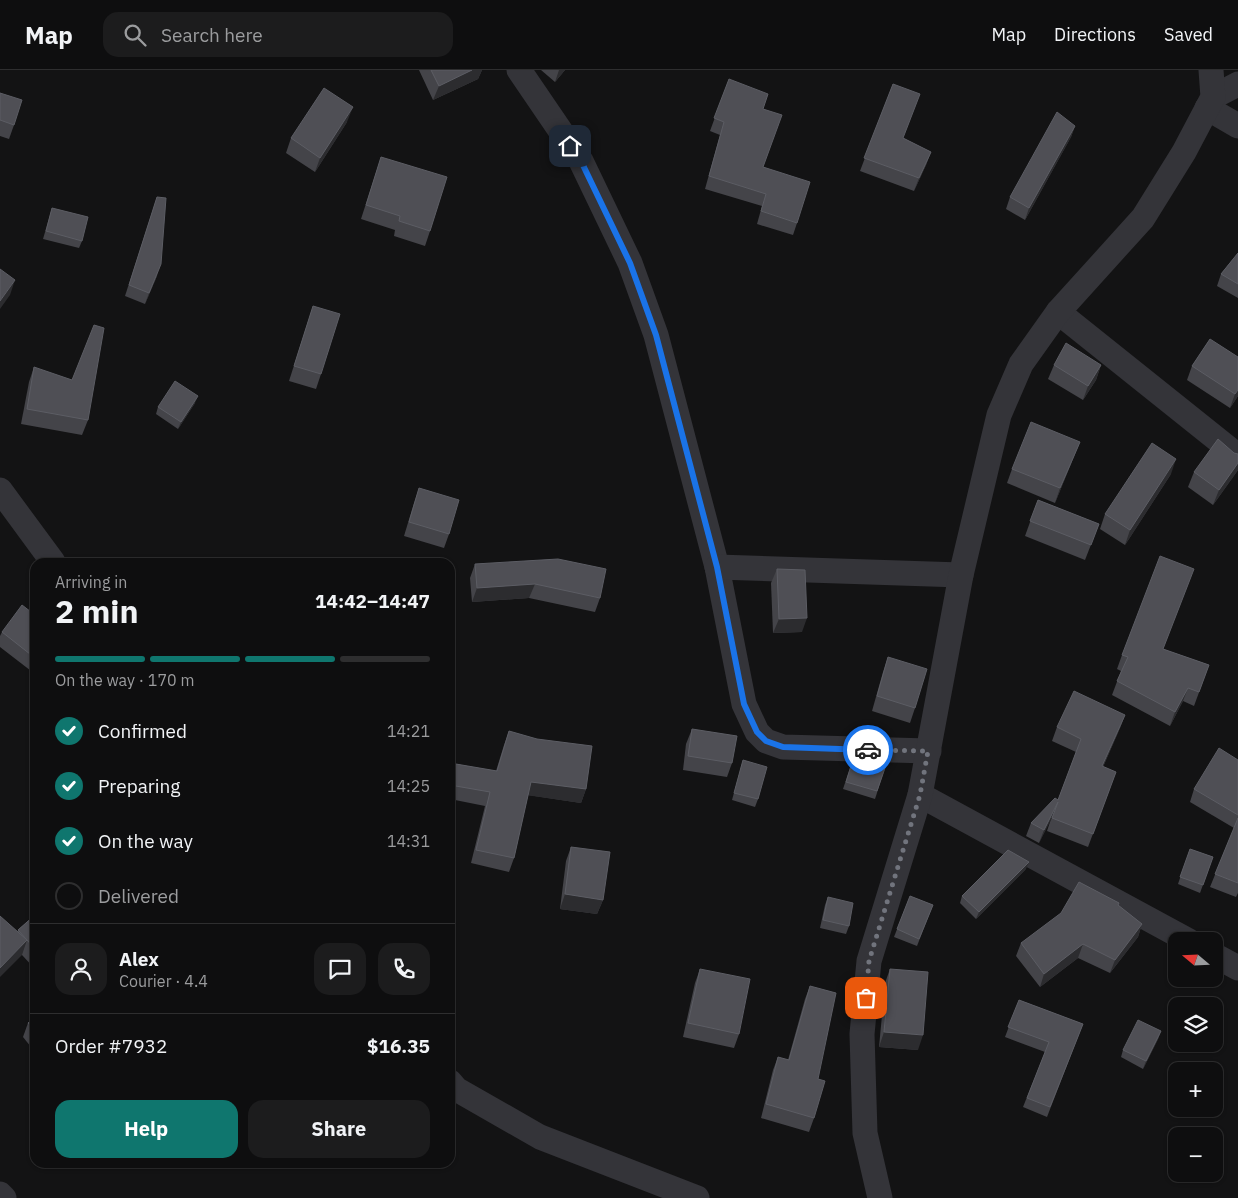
<!DOCTYPE html>
<html lang="en">
<head>
<meta charset="utf-8">
<style>
  body { margin:0; font-family:"IBM Plex Sans",sans-serif; background:#1c1c1d; color:#f1f3f6; height:100vh; display:flex; flex-direction:column; font-size:19px; white-space:nowrap }
  * { box-sizing:border-box; margin:0 }
  p { font-size:16px; color:#9b9c9e }
  .icon { flex:none; width:28px; height:28px; fill:none; stroke:currentColor; stroke-width:2; stroke-linecap:round; stroke-linejoin:round }
  .map { position:relative; flex:1; overflow:hidden }
  .panel { position:absolute; left:30px; top:488px; width:425px; height:610px; display:flex; flex-direction:column; background:#0e0e0f; border-radius:15px; box-shadow:0 1px 4px #0004,0 0 0 1px #2e2e2f }
  .panel>* { flex:none }
  .needle { width:32px; rotate:289deg }
  .tools { position:absolute; left:1168px; top:862px; display:grid; gap:10px }
  .tools a { display:grid; place-items:center; width:55px; height:55px; border-radius:10px; background:#0e0e0f; box-shadow:0 1px 4px #0004,0 0 0 1px #2e2e2f; font-size:25px }
  .pin { position:absolute; display:grid; place-items:center; width:42px; height:42px; color:#fff; margin:-21px; border-radius:10px; box-shadow:0 2px 8px #0006 }
  .courier { position:absolute; display:grid; place-items:center; width:50px; height:50px; margin:-25px; border:4px solid #1a73e8; border-radius:50%; background:#fff; color:#222; box-shadow:0 1px 6px #0007 }
  .head em { font-style:normal; font-weight:700 }
  .head div { display:flex; flex-direction:column-reverse }
  .head { display:flex; align-items:center; justify-content:space-between; height:85px; padding:0 25px }
  h1 { font-size:32px; font-weight:700; line-height:38px }
  .bar { display:grid; grid-template-columns:repeat(4,1fr); gap:8px 5px; align-content:center; height:60px; padding:0 25px }
  .bar i { height:6px; border-radius:4px; background:#2e2e2f }
  .bar .on { background:#0f766e }
  .bar p { grid-column:span 4 }
  .line { display:flex; align-items:center; gap:12px; padding:0 25px; border-top:1px solid #2e2e2f }
  .line div { flex:1 }
  .round { display:grid; place-items:center; flex:none; width:52px; height:52px; border-radius:15px; background:#1c1c1d }
  ol { padding:0 25px; list-style:none }
  li { display:flex; align-items:center; gap:15px; height:55px }
  li p { margin-inline-start:auto }
  li .icon { padding:5px; border-radius:50%; background:#0f766e; color:#fff; stroke-width:4 }
  li:last-child { color:#9b9c9e }
  li i { width:28px; height:28px; border:2px solid #2e2e2f; border-radius:50% }
  .button { display:flex; gap:10px; margin-top:auto; padding:10px 25px }
  .button a { flex:1; height:58px; border-radius:15px; background:#0f766e; color:#fff; font-size:20px; font-weight:700; line-height:58px; text-align:center }
  .button a+a { background:#1c1c1d; color:#f1f3f6 }
  header { display:flex; align-items:center; gap:30px; box-sizing:border-box; height:70px; padding:0 25px; background:#0e0e0f; border-bottom:1px solid #2e2e2f }
  header strong { font-size:24px }
  nav { display:flex; gap:28px; margin-inline-start:auto; font-size:18px }
  .search { width:350px; height:45px; background:#1c1c1d; display:flex; align-items:center; gap:12px; box-sizing:border-box; padding:0 18px; border-radius:15px; color:#9b9c9e; font-size:19px }
  .map>svg:first-child { display:block }
  .lines { fill:none; stroke-linecap:round; stroke-linejoin:round }
  .minor { stroke:#343439; stroke-width:25 }
  .wall { fill:#444449 }
  .shaded-wall { fill:#2c2c2f }
  .building { fill:#4f4f55; stroke:#5c5d64 }
  .done { stroke:#71747d; stroke-width:5; stroke-dasharray:0 9 }
  .route { stroke:#1a73e8; stroke-width:6 }
</style>
</head>
<body>
<header>
<strong>Map</strong>
<div class="search"><svg class="icon" aria-label="search" viewBox="0 0 24 24"><circle cx="10" cy="10" r="6"/><path d="M15 15l6 6"/></svg>Search here</div>
<nav><a>Map</a><a>Directions</a><a>Saved</a></nav>
</header>
<div class="map">
<svg width="1238" height="1128" viewBox="0 0 1238 1128">
  <rect width="100%" height="100%" fill="#131314"/>
  <g class="lines">
    <g class="minor">
      <path d="M519 0 581 91 630 193 656 265 717 497 744 634 757 662 766 671 783 677 929 681"/>
      <path d="M1213 27 1238 14"/>
      <path d="M1207 38 1238 56"/>
      <path d="M1058 242 1238 386"/>
      <path d="M0 420 53 492"/>
      <path d="M717 497 961 505"/>
      <path d="M920 725 1189 871"/>
      <path d="M1214 885 1238 898"/>
      <path d="M450 1012 456 1019 540 1067 697 1128"/>
      <path d="M0 1124 4 1128"/>
      <path d="M880 1128 865 1063 862 964 869 891 920 725 961 505 999 345 1021 294 1058 242 1143 148 1184 82 1213 27 1211 0"/>
    </g>
  </g>
  <g class="wall">
    <path d="M419 0H482L478 9 433 30Z"/>
    <path d="M541 0H565L555 12Z"/>
    <path d="M729 9 763 39V97L797 153 793 165 757 154 762 136 705 119 720 65 710 61Z"/>
    <path d="M893 14 903 68 931 82 926 95 914 121 860 101Z"/>
    <path d="M0 23 14 55 9 69 0 66Z"/>
    <path d="M347 52 315 102 286 83 291 68Z"/>
    <path d="M1075 56 1071 67 1025 150 1006 139 1010 127Z"/>
    <path d="M381 87 430 161 425 176 394 166 395 160 361 149Z"/>
    <path d="M157 127V206L145 234 125 226Z"/>
    <path d="M52 138 82 171 79 178 43 169Z"/>
    <path d="M1238 183V228L1217 216 1221 204Z"/>
    <path d="M313 236 321 304 316 319 289 311Z"/>
    <path d="M1210 269 1238 326 1230 338 1187 310 1192 296Z"/>
    <path d="M1054 295H1101L1096 310 1083 330 1048 309Z"/>
    <path d="M34 297 88 350 82 365 21 354 29 312Z"/>
    <path d="M195 333 178 359 156 344 158 337Z"/>
    <path d="M1080 372 1055 433 1007 413 1012 399Z"/>
    <path d="M1234 383 1238 384V400L1213 435 1188 417 1194 402Z"/>
    <path d="M1171 404 1125 475 1100 459 1105 444Z"/>
    <path d="M419 418 449 464 444 478 404 466 414 433Z"/>
    <path d="M1038 430 1099 454 1085 490 1025 466Z"/>
    <path d="M475 494 600 528 595 542 529 528 472 532 470 508Z"/>
    <path d="M777 499 802 562 773 563 771 513Z"/>
    <path d="M35 545V604L0 577V566L2 562Z"/>
    <path d="M1163 579 1209 595 1194 636 1183 631 1170 656 1112 625 1121 601 1117 599 1122 585Z"/>
    <path d="M888 587 915 638 910 653 872 641 883 602Z"/>
    <path d="M1125 645 1120 658 1103 697 1116 702 1088 777 1047 761 1052 746 1039 773 1026 766 1031 753 1058 730 1076 682 1052 671 1057 657Z"/>
    <path d="M692 659 732 693 727 707 683 700 686 674Z"/>
    <path d="M509 661 586 719 581 733 528 725 514 788 509 802 471 793 485 736 450 729V693L496 701 504 675Z"/>
    <path d="M854 686 886 695 875 729 843 719Z"/>
    <path d="M743 690 758 729 755 737 732 730Z"/>
    <path d="M1238 690V823L1236 827 1210 817 1234 758 1190 732 1194 719Z"/>
    <path d="M571 777 603 830 597 844 560 839 566 791Z"/>
    <path d="M1190 779 1213 787 1200 823 1178 814Z"/>
    <path d="M1026 799 976 849 960 833 962 826Z"/>
    <path d="M910 826 933 835 917 876 894 867Z"/>
    <path d="M828 827 849 856 846 864 820 858 825 835Z"/>
    <path d="M1118 835 1142 854 1138 867 1110 903 1078 888 1040 917 1016 886 1021 873Z"/>
    <path d="M35 845V899L22 885 18 862V860Z"/>
    <path d="M700 899 739 964 734 978 683 967 695 913Z"/>
    <path d="M890 899 918 980 879 977 885 913Z"/>
    <path d="M810 916 818 1009 814 1048 809 1062 761 1048 773 1000 778 987 788 990 805 929Z"/>
    <path d="M1019 930 1083 954 1047 1047 1023 1037 1045 982 1005 967Z"/>
    <path d="M35 947V982L23 967 28 953Z"/>
    <path d="M1161 961 1158 969 1143 999 1121 987 1123 980Z"/>
  </g>
  <g class="shaded-wall">
    <path d="M472 0H482L478 9 433 30 439 16Z"/>
    <path d="M559 0H565L555 12Z"/>
    <path d="M353 37 347 52 315 102 320 88Z"/>
    <path d="M1075 56 1071 67 1025 150 1029 138Z"/>
    <path d="M931 82 926 95 914 121 919 108Z"/>
    <path d="M161 194 157 206 145 234 149 223Z"/>
    <path d="M15 210 10 225 0 239V231Z"/>
    <path d="M1101 295 1096 310 1083 330 1088 316Z"/>
    <path d="M1238 320V326L1230 338 1235 324Z"/>
    <path d="M198 326 195 333 178 359 181 352Z"/>
    <path d="M1080 372 1074 386 1055 433 1060 418Z"/>
    <path d="M1176 389 1171 404 1125 475 1130 460Z"/>
    <path d="M1238 393V400L1213 435 1219 420Z"/>
    <path d="M535 514 529 528 472 532 477 518Z"/>
    <path d="M807 548 802 562 773 563 779 549Z"/>
    <path d="M1188 618 1183 631 1170 656 1175 642Z"/>
    <path d="M1125 645 1120 658 1097 710 1102 696Z"/>
    <path d="M531 712 586 719 581 733 526 725Z"/>
    <path d="M1058 732 1053 746 1039 773 1044 760Z"/>
    <path d="M1029 792 1026 799 976 849 979 842Z"/>
    <path d="M565 824 603 830 597 844 560 839Z"/>
    <path d="M1142 854 1138 867 1110 903 1115 890Z"/>
    <path d="M27 870 22 885 0 907V898Z"/>
    <path d="M1083 874 1078 888 1040 917 1044 904Z"/>
    <path d="M1161 961 1158 969 1143 999 1146 991Z"/>
    <path d="M884 962 923 965 918 980 879 977Z"/>
    <path d="M455 1034 450 1047V1037Z"/>
  </g>
  <g class="building">
    <path d="M431 0H472L439 16Z"/>
    <path d="M729 9 768 24 763 39 782 45 763 97 810 112 797 153 761 141 766 124 709 106 724 52 714 48Z"/>
    <path d="M893 14 920 24 903 68 931 82 919 108 864 88Z"/>
    <path d="M324 18 353 37 320 88 291 68Z"/>
    <path d="M0 23 22 30 14 55 0 50Z"/>
    <path d="M1057 42 1075 56 1029 138 1010 127Z"/>
    <path d="M381 87 447 107 430 161 399 151 400 146 366 135Z"/>
    <path d="M157 127 166 128 161 194 149 223 129 215Z"/>
    <path d="M52 138 88 147 82 171 46 161Z"/>
    <path d="M1238 183V214L1221 204Z"/>
    <path d="M0 199 15 210 0 231Z"/>
    <path d="M313 236 340 244 321 304 294 296Z"/>
    <path d="M94 255 104 258 88 350 27 339 34 297 72 310Z"/>
    <path d="M1210 269 1238 287V320L1235 324 1192 296Z"/>
    <path d="M1066 273 1101 295 1088 316 1054 295Z"/>
    <path d="M175 311 198 326 181 352 158 337Z"/>
    <path d="M1031 352 1080 372 1060 418 1012 399Z"/>
    <path d="M1218 369 1234 383 1238 384V393L1219 420 1194 402Z"/>
    <path d="M1152 373 1176 389 1130 460 1105 444Z"/>
    <path d="M419 418 459 430 449 464 409 452Z"/>
    <path d="M1038 430 1099 454 1091 475 1030 451Z"/>
    <path d="M1160 486 1194 499 1163 579 1209 595 1199 622 1188 618 1175 642 1117 611 1128 587 1122 585Z"/>
    <path d="M558 489 606 499 600 528 535 514 477 518 475 494Z"/>
    <path d="M777 499 805 500 807 548 779 549Z"/>
    <path d="M22 535 35 545V588L2 562Z"/>
    <path d="M888 587 927 599 915 638 877 626Z"/>
    <path d="M1074 621 1125 645 1102 696 1116 702 1093 764 1052 748 1058 732 1044 760 1031 753 1055 728 1058 730 1081 669 1057 657Z"/>
    <path d="M692 659 737 666 732 693 688 686Z"/>
    <path d="M509 661 537 669 592 676 586 719 531 712 514 788 476 780 490 722 450 715V693L497 701Z"/>
    <path d="M1219 678 1238 690V745L1194 719Z"/>
    <path d="M854 686 886 695 877 721 846 712Z"/>
    <path d="M743 690 767 697 758 729 734 723Z"/>
    <path d="M1238 748V813L1215 804Z"/>
    <path d="M571 777 610 782 603 830 565 824Z"/>
    <path d="M1190 779 1213 787 1203 815 1180 807Z"/>
    <path d="M1008 780 1029 792 979 842 962 826Z"/>
    <path d="M1079 812 1119 833 1118 835 1142 854 1115 890 1083 874 1044 904 1021 873 1061 843Z"/>
    <path d="M910 826 933 835 919 869 897 859Z"/>
    <path d="M828 827 853 833 849 856 823 850Z"/>
    <path d="M35 845V879L18 860Z"/>
    <path d="M0 846 27 870 0 898Z"/>
    <path d="M700 899 750 909 739 964 688 953Z"/>
    <path d="M890 899 928 902 923 965 884 962Z"/>
    <path d="M810 916 836 923 818 1009 825 1011 814 1048 766 1034 778 987 789 990Z"/>
    <path d="M1019 930 1083 954 1050 1037 1027 1028 1049 972 1008 957Z"/>
    <path d="M35 947V961L28 953Z"/>
    <path d="M1138 950 1161 961 1146 991 1123 980Z"/>
    <path d="M450 1025 455 1034 450 1037Z"/>
  </g>
  <g class="lines">
    <path class="done" d="M866 928 869 891 920 725 928 681 868 680"/>
    <path class="route" d="M570 76 581 91 630 193 656 265 717 497 744 634 757 662 766 671 783 677 868 680"/>
  </g>
</svg>
<div class="tools">
<a><svg class="needle" viewBox="-14 -14 28 28"><path d="M0-13l5 13h-10z" fill="#e53935"/><path d="M0 13l5-13h-10z" fill="#9b9c9e"/></svg></a>
<a><svg class="icon" aria-label="layers" viewBox="0 0 24 24"><path d="M12 4l9 5-9 5-9-5zM3 14l9 5 9-5"/></svg></a>
<a>+</a>
<a>−</a>
</div>
<div class="pin" style="left:866px;top:928px;background:#ea580c"><svg class="icon" aria-label="bag" viewBox="0 0 24 24"><path d="M5 8h14l-1 12H6zM9 8a3 3 0 0 1 6 0"/></svg></div>
<div class="pin" style="left:570px;top:76px;background:#1f2937"><svg class="icon" aria-label="home" viewBox="0 0 24 24"><path d="M3 11l9-7 9 7M6 9v11h12V9"/></svg></div>
<div class="courier" style="left:868px;top:680px"><svg class="icon" aria-label="car" viewBox="0 0 24 24"><path d="M5 17H2v-5l4-1 3-4h7l3 4 3 1v5h-3M9 17h6M6 11h13"/><circle cx="7" cy="17" r="2"/><circle cx="17" cy="17" r="2"/></svg></div>
<section class="panel">
<div class="head"><div><h1>2 min</h1><p>Arriving in</p></div><em>14:42–14:47</em></div>
<div class="bar"><i class="on"></i><i class="on"></i><i class="on"></i><i></i><p>On the way · 170 m</p></div>
<ol>
<li><svg class="icon" aria-label="check" viewBox="0 0 24 24"><path d="M5 12l5 5 9-10"/></svg>Confirmed<p>14:21</p></li>
<li><svg class="icon" aria-label="check" viewBox="0 0 24 24"><path d="M5 12l5 5 9-10"/></svg>Preparing<p>14:25</p></li>
<li><svg class="icon" aria-label="check" viewBox="0 0 24 24"><path d="M5 12l5 5 9-10"/></svg>On the way<p>14:31</p></li>
<li><i></i>Delivered</li>
</ol>
<div class="line" style="height:90px"><a class="round"><svg class="icon" aria-label="person" viewBox="0 0 24 24"><circle cx="12" cy="8" r="4"/><path d="M4 21q1-7 8-7t8 7"/></svg></a><div><b>Alex</b><p>Courier · 4.4</p></div><a class="round"><svg class="icon" aria-label="chat" viewBox="0 0 24 24"><path d="M4 5h16v11H9l-5 4z"/></svg></a><a class="round"><svg class="icon" aria-label="phone" viewBox="0 0 24 24"><path d="M5 4h4l2 5-3 2q2 4 5 5l2-3 5 2v4C11 20 4 13 5 4z"/></svg></a></div>
<div class="line" style="height:65px"><div>Order #7932</div><b>$16.35</b></div>
<div class="button"><a>Help</a><a>Share</a></div>
</section>
</div>
</body>
</html>
